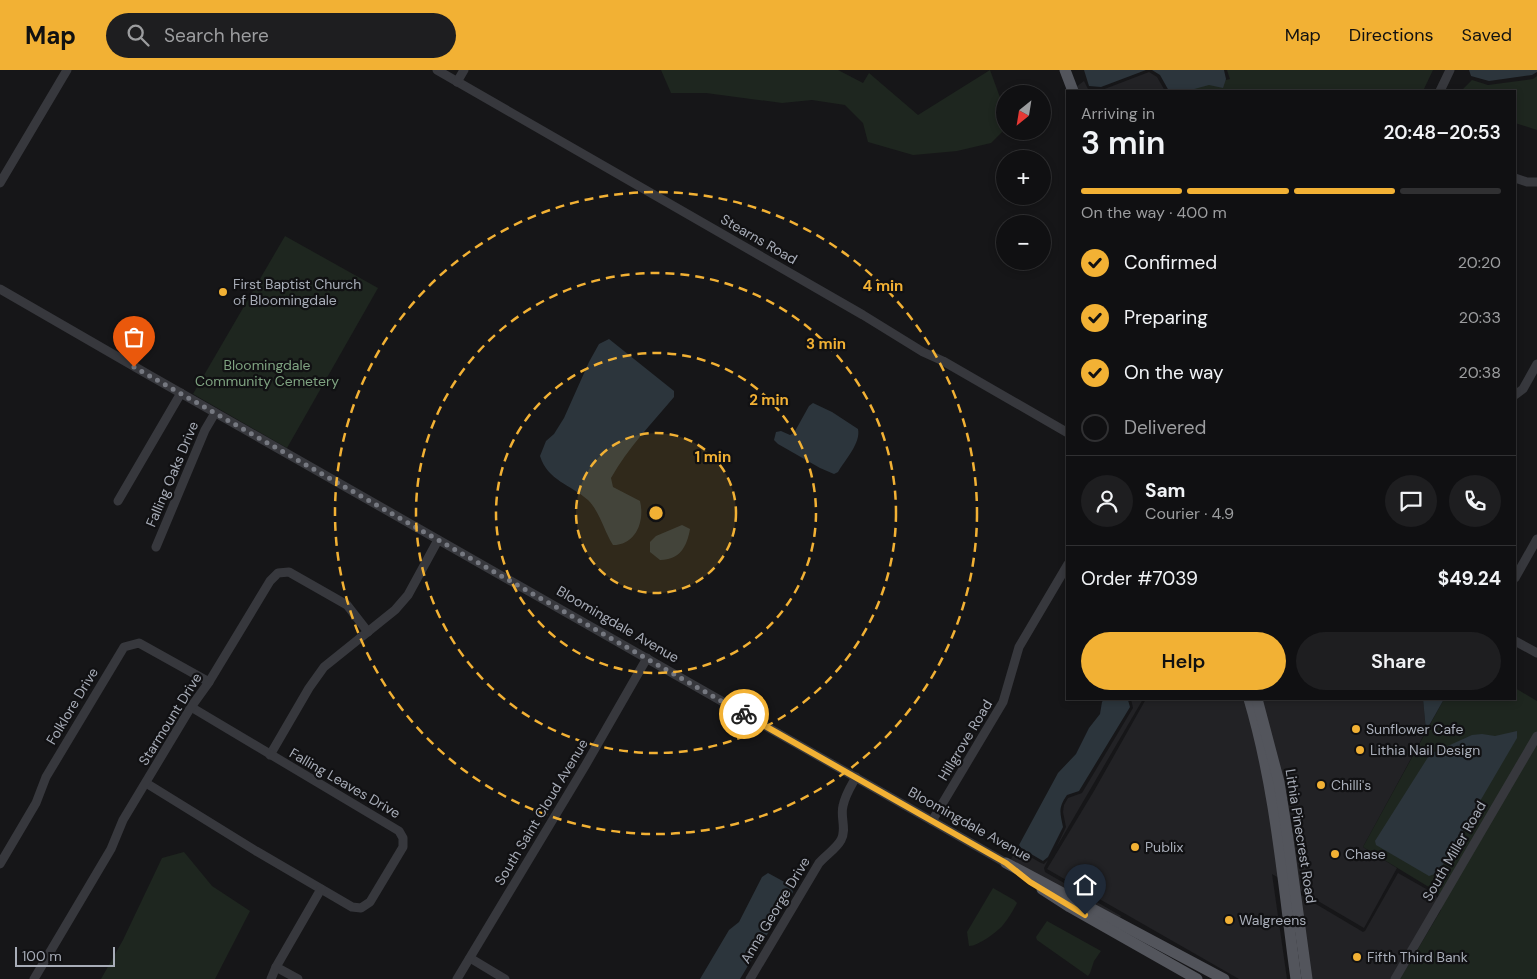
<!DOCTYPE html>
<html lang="en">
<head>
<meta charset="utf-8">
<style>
  body { margin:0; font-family:"DM Sans",sans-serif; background:#1e1e20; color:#f1f3f6; height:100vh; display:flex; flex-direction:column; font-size:19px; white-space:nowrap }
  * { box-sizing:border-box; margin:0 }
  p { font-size:16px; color:#9c9d9f }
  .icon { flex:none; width:28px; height:28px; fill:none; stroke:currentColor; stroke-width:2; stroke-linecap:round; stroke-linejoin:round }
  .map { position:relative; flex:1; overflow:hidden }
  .sheet { position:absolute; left:1066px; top:20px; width:450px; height:610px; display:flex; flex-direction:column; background:#101012; border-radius:0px; box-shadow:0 2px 8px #0003,0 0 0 1px #303032 }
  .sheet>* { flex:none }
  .needle { width:32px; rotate:210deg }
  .buttons { position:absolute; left:996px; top:15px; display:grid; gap:10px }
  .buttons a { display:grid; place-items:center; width:55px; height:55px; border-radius:50%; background:#101012; box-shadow:0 2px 8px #0003,0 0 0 1px #303032; font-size:25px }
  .scale { position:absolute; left:15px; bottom:12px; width:100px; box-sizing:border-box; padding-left:5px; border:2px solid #a8adb8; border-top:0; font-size:14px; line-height:18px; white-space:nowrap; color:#a8adb8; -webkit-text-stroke:4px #111113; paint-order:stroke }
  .pin { position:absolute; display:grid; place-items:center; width:42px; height:42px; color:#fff; margin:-51px -21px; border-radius:50% 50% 50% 0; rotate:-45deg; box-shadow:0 0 5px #0007 }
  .pin .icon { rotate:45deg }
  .courier { position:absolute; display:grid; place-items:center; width:50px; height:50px; margin:-25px; border:4px solid #f2b134; border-radius:50%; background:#fff; color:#222; box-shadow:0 1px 6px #0007 }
  .head em { font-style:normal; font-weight:600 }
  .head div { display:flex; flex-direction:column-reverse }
  .head { display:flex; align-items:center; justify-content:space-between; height:85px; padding:0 15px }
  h1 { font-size:32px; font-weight:600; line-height:38px }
  .bar { display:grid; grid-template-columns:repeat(4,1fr); gap:8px 5px; align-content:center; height:60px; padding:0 15px }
  .bar i { height:6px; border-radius:4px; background:#303032 }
  .bar .selected { background:#f2b134 }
  .bar p { grid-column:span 4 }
  .line { display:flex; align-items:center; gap:12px; padding:0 15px; border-top:1px solid #303032 }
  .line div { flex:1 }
  .round { display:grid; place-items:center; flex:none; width:52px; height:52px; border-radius:26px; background:#1e1e20 }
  ol { padding:0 15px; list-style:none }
  li { display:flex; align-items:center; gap:15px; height:55px }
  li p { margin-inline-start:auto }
  li .icon { padding:5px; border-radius:50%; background:#f2b134; color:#111; stroke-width:4 }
  li:last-child { color:#9c9d9f }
  li i { width:28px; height:28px; border:2px solid #303032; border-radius:50% }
  .action { display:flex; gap:10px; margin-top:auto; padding:10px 15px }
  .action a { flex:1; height:58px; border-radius:30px; background:#f2b134; color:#111; font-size:20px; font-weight:600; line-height:58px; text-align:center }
  .action a+a { background:#1e1e20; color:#f1f3f6 }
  header { display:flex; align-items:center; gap:30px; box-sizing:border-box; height:70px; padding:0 25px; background:#f2b134; color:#111 }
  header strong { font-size:24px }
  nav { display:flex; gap:28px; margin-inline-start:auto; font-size:18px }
  .search { width:350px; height:45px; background:#1e1e20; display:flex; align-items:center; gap:12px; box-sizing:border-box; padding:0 18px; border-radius:28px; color:#9c9d9f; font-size:19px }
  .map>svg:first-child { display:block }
  .built { fill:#222225 }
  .green { fill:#1e261f }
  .water { fill:#2c353c }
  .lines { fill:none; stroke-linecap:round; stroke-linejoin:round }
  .minor { stroke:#37383d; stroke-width:9 }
  .major { stroke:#53555c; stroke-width:11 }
  .done { stroke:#757880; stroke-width:5; stroke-dasharray:0 9 }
  .route { stroke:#f2b134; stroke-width:6 }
  .ring { fill:none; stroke:#f2b134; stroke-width:2.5; stroke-dasharray:9 6 }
  .poi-dot { fill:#f2b134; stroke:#111113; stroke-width:2 }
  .labels { text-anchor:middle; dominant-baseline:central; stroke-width:4.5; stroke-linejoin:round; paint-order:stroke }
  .street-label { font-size:14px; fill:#a8adb8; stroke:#111113 }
  .poi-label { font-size:14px; fill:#a8adb8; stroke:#111113; text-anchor:start }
  .park-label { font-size:14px; fill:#7fa381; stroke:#111113 }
  .centre { fill:#f2b134; stroke:#111113; stroke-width:2.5 }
  .ring-label { font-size:15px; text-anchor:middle; font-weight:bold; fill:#f2b134; stroke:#111113; stroke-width:4.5; stroke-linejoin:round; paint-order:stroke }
</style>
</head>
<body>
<header>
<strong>Map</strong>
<div class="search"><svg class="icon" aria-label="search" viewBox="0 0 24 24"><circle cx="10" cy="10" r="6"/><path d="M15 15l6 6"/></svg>Search here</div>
<nav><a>Map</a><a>Directions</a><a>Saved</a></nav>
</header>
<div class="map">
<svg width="1537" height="909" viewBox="0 0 1537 909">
  <rect width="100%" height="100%" fill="#161618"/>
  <g class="built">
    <path d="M1149 2 1157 7 1165 21H1077L1076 17 1084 11 1088 19 1102 20Z"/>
    <path d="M1131 629H1143L1056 778 1066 757 1063 742 1064 735 1068 728 1082 723 1133 638Z"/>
    <path d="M1146 629H1423L1426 661 1363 777 1397 798 1364 858 1272 804 1287 909H1239L1047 799 1094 721Z"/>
    <path d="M1017 778 1020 781 1041 793 1044 794 1048 790 1044 798 1045 802 1121 846 1119 849 1010 791Z"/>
    <path d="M1398 803 1435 824 1438 830 1392 909H1311L1299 824 1363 862 1365 861Z"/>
  </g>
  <g class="green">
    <path d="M661 0H838L863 13 869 3 918 45 990 0 1002 33V62L991 73 957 81 913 85 868 72 863 53 845 35 812 30 782 33 706 23H671Z"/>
    <path d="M1227 0H1433L1423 21H1180L1230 9Z"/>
    <path d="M1537 6V60L1515 53V21H1461L1472 10 1488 15 1533 9Z"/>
    <path d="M285 166 378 218 287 378 193 324Z"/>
    <path d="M1515 618 1537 631V909H1400L1441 840V830L1437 822 1363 777 1444 629H1515Z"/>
    <path d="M184 782 212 816 250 841 215 909H101L123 870 162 788Z"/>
    <path d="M993 818 1014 830 1017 833 1016 835C1012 842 1008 849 1003 855 997 862 978 876 969 876L967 862Z"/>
    <path d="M1047 851 1101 881 1094 891 1090 903 1088 906 1037 870 1036 867Z"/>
  </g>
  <g class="water">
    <path d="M1084 0H1146L1101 17 1089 16Z"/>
    <path d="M1152 0H1224L1226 9 1223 18 1209 15 1187 21H1169L1160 5Z"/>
    <path d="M1469 0H1537V2L1532 5 1489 11 1471 6Z"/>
    <path d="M609 269 674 321V327C652 353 628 378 611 408L613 417 640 431C645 451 636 475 613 475 604 461 600 442 588 430 570 414 548 411 540 386L546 371 554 364 564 348 589 292 599 274Z"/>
    <path d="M813 333 832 342 858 359C861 373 845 390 838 402L834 404 820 398 778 374 774 370 776 362 781 361 790 365 794 363 809 336Z"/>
    <path d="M682 455 690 459C687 476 680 490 660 490L650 482V472L656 466Z"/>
    <path d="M1104 629H1126L1128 630 1130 637 1079 721 1067 725C1058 738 1060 742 1063 757L1048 787 1043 791 1021 778 1019 775 1058 703 1076 684 1089 658 1100 644 1102 632Z"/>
    <path d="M1423 629H1444L1426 661Z"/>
    <path d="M1517 661V668L1438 803 1429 806 1376 775 1375 771 1430 684 1472 665 1482 664 1495 666Z"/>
    <path d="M768 803 790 815 793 822 740 909H700L729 860 739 852 762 807Z"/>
  </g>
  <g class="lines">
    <g class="minor">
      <path d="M437 0 863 245 923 282 943 291 1068 363"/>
      <path d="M457 12 464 0"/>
      <path d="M1440 21 1450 0"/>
      <path d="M1515 108 1527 112H1537"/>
      <path d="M0 113 67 0"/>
      <path d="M0 219 149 305 1006 793"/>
      <path d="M1515 325 1523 319 1537 294"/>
      <path d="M118 431 181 323"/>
      <path d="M156 477 205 360 215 343"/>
      <path d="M1515 508 1537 469"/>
      <path d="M1515 571 1537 583"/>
      <path d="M270 685 309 618 324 597 395 540 408 525 438 470"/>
      <path d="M146 713 256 781 352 837 361 838 370 832 403 777V768L399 761 191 637"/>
      <path d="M932 751 1003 632 1019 577 1068 494"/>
      <path d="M0 794 36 733 46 707 124 577 139 573 209 612"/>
      <path d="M470 888 505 909"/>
      <path d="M276 897 298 909"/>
      <path d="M34 909 111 779 123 750 191 637 209 612 270 511 278 503 289 502 347 535 368 562"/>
      <path d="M271 909 276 897 321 819"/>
      <path d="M457 909 585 696 647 588"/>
      <path d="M750 909 819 793C826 785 836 779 841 770 847 759 840 747 843 736 845 725 851 716 856 707"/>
      <path d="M1395 909 1537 666"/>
    </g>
    <g class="major">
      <path d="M1065 0 1073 21"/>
      <path d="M1249 629C1276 720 1283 815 1296 909"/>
      <path d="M1257 629 1279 712 1287 762 1307 909"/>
      <path d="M1006 793 1224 909"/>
      <path d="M1042 819 1070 837 1197 909"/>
    </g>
  </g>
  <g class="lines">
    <path class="done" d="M134 297 744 644"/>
    <path class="route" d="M744 644 1006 793 1030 812 1085 845"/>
  </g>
  <circle cx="656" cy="443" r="80" fill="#f2b134" fill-opacity=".12"/>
  <g class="ring">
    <circle cx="656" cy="443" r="80"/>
    <circle cx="656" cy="443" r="160"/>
    <circle cx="656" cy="443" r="240"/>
    <circle cx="656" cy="443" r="321"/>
  </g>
  <g class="poi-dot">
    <circle cx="223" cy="222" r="5"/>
    <circle cx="1356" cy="659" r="5"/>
    <circle cx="1360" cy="680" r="5"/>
    <circle cx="1321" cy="715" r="5"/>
    <circle cx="1135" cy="777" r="5"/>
    <circle cx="1335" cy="784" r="5"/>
    <circle cx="1229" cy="850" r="5"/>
    <circle cx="1357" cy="887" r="5"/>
  </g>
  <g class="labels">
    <g class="street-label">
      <text transform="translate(759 169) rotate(30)">Stearns Road</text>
      <text transform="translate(172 404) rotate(-67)">Falling Oaks Drive</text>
      <text transform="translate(618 554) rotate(30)">Bloomingdale Avenue</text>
      <text transform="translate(72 636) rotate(-59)">Folklore Drive</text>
      <text transform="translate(170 649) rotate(-58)">Starmount Drive</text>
      <text transform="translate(965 670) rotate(-59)">Hillgrove Road</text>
      <text transform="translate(345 713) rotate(30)">Falling Leaves Drive</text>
      <text transform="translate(541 742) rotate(-59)">South Saint Cloud Avenue</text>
      <text transform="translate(970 754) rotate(29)">Bloomingdale Avenue</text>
      <text transform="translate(1301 766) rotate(81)">Lithia Pinecrest Road</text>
      <text transform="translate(1454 781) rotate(-60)">South Miller Road</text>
      <text transform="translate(775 840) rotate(-59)">Anna George Drive</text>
    </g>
    <g class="poi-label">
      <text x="233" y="214">First Baptist Church<tspan x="233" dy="16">of Bloomingdale</tspan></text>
      <text x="1366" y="659">Sunflower Cafe</text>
      <text x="1370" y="680">Lithia Nail Design</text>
      <text x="1331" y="715">Chilli's</text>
      <text x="1145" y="777">Publix</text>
      <text x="1345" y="784">Chase</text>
      <text x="1239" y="850">Walgreens</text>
      <text x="1367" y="887">Fifth Third Bank</text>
    </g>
    <g class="park-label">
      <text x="267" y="295">Bloomingdale<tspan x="267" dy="16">Community Cemetery</tspan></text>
    </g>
  </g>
  <circle cx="656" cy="443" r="8" class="centre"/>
  <g class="ring-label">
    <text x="883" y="221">4 min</text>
    <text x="826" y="279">3 min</text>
    <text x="769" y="335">2 min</text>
    <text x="713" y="392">1 min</text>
  </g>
</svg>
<div class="buttons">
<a><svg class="needle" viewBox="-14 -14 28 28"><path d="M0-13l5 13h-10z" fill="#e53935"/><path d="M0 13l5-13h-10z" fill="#9c9d9f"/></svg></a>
<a>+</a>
<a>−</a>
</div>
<div class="scale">100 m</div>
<div class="pin" style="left:134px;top:297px;background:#ea580c"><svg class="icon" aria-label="bag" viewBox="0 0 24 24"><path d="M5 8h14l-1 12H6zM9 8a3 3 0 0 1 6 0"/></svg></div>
<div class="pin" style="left:1085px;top:845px;background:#1f2937"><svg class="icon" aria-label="home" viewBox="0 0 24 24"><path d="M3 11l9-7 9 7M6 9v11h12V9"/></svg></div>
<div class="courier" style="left:744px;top:644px"><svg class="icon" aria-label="bike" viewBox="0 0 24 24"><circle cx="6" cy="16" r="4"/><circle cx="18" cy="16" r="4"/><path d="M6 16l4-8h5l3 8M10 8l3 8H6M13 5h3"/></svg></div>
<section class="sheet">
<div class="head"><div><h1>3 min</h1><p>Arriving in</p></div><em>20:48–20:53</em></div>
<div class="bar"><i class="selected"></i><i class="selected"></i><i class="selected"></i><i></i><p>On the way · 400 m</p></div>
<ol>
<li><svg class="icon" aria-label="check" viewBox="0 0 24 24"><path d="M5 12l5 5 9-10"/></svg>Confirmed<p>20:20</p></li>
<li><svg class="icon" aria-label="check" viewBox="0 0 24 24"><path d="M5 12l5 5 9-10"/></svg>Preparing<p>20:33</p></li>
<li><svg class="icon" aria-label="check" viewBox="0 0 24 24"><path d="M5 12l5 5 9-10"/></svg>On the way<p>20:38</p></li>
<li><i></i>Delivered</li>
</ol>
<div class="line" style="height:90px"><a class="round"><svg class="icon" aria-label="person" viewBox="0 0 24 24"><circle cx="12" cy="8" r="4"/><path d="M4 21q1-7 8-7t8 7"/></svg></a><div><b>Sam</b><p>Courier · 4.9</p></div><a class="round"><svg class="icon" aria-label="chat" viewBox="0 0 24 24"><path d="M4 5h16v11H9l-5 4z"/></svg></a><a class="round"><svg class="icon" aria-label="phone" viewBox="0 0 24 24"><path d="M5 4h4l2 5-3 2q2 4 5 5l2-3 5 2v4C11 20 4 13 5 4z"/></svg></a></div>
<div class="line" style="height:65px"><div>Order #7039</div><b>$49.24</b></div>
<div class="action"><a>Help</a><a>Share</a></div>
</section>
</div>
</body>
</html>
